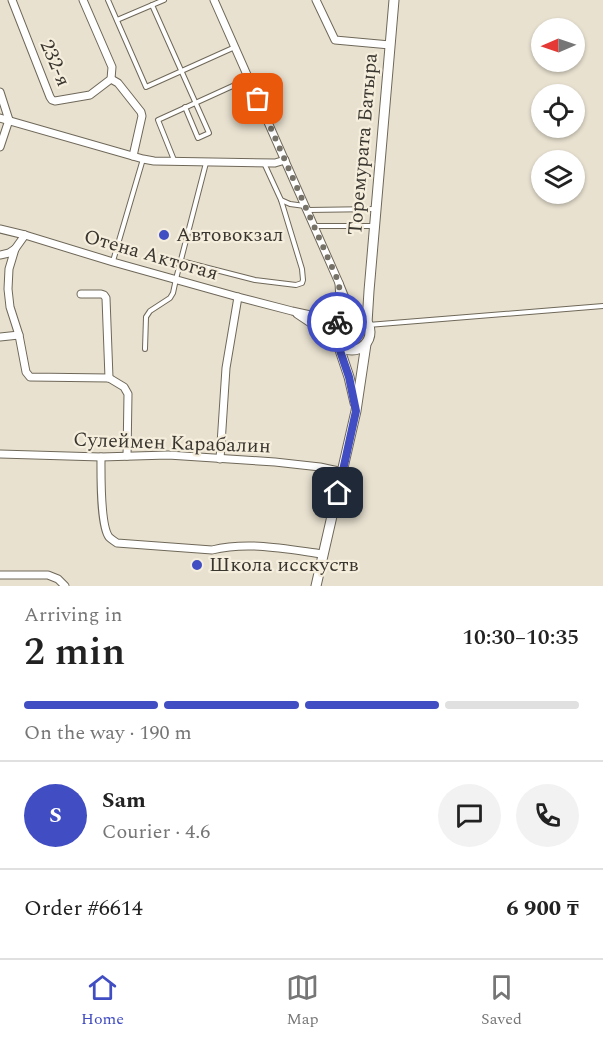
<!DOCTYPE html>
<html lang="en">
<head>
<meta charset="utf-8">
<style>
  body { margin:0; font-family:Spectral,serif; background:#f2f2f2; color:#222; height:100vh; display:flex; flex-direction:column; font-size:22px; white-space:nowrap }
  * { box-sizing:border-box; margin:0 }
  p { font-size:20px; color:#767676 }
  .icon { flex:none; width:33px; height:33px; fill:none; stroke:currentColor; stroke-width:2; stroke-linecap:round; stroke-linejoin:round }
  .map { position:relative; height:586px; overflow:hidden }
  .sheet { display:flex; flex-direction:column; background:#fff; flex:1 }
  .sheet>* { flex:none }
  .needle { width:39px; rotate:268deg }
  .buttons { position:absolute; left:531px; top:18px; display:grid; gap:12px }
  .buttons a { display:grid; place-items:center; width:54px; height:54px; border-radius:50%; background:#fff; box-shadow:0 2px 4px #0004; font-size:30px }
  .pin { position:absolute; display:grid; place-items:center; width:51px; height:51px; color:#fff; margin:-26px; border-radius:12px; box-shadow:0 3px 9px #0006 }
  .courier { position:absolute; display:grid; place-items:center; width:60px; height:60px; margin:-30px; border:4px solid #414dc2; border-radius:50%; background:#fff; color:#222; box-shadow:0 2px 8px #0007 }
  .summary em { font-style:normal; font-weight:600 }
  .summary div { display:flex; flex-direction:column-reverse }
  .summary { display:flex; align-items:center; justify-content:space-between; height:102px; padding:0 24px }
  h1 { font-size:39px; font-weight:600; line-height:45px }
  .bar { display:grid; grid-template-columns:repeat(4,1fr); gap:9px 6px; align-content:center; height:72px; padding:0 24px }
  .bar i { height:8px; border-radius:4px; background:#e0e0e0 }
  .bar .on { background:#414dc2 }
  .bar p { grid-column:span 4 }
  .line { display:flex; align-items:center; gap:15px; padding:0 24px; border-top:2px solid #e0e0e0 }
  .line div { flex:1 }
  .round { display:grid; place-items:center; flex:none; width:63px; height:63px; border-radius:32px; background:#f2f2f2 }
  .menu { display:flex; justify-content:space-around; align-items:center; height:84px; border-top:2px solid #e0e0e0; background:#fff; font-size:16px; color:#767676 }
  .menu a { display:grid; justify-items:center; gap:3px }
  .menu .on { color:#414dc2 }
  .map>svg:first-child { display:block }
  .green { fill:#cfb886 }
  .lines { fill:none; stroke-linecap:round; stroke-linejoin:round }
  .service-casing { stroke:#6f6859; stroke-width:6 }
  .minor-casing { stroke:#6f6859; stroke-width:9 }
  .tertiary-casing { stroke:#6f6859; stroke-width:11 }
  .service { stroke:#fff; stroke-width:4 }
  .minor { stroke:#fff; stroke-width:7 }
  .tertiary { stroke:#fff; stroke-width:9 }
  .done { stroke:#767268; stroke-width:6; stroke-dasharray:0 10.8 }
  .route { stroke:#414dc2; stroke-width:8 }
  .poi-dot { fill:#414dc2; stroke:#f6eedd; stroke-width:2 }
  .labels { text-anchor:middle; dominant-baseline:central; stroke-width:4.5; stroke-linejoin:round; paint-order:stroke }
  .street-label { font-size:20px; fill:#393630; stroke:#f6eedd }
  .poi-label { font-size:20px; fill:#393630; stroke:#f6eedd; text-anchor:start }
</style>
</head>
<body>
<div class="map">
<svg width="603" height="586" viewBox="0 0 603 586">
  <rect width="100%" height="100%" fill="#e8e1d0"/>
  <g class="green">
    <path d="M351 319C363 320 369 329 364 341L356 330 358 326 355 321H349L346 326 349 330 340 340C335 330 340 321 351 319Z"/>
    <path d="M350 331H355L362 341C356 348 348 347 341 342Z"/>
  </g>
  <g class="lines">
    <defs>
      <g id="service">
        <path d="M108 0 146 87 235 47"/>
        <path d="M152 5 209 133 198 138 185 107"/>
        <path d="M117 20 164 0"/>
        <path d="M174 160 158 120 248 79"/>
        <path d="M264 163 281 200 290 204 305 206"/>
        <path d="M308 210 376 209"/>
        <path d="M315 226H374"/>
        <path d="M113 261 143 159"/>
        <path d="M181 261 255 280 296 285 302 283 303 280 302 269 281 200"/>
        <path d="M368 325 603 306"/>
        <path d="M145 349 146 317 150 311 170 298 173 293 176 279 206 163"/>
      </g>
      <g id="minor">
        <path d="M12 0 50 97 52 100 55 101 90 95 111 79 112 67 83 0"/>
        <path d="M214 0 339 283"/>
        <path d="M316 0 335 40 390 45"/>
        <path d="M111 79 118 83 141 112 142 116 133 156"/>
        <path d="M0 92 9 120 0 147"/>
        <path d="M0 118 143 159 154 161 275 163 285 160"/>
        <path d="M0 229 25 235 113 262 238 297 292 311 338 321"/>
        <path d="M25 235 15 249 9 269 8 289 10 307 19 335 26 372 30 377 109 378 124 387 128 394 127 456"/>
        <path d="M0 255 9 253 15 249"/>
        <path d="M81 294H101L104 295 106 298 109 378"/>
        <path d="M297 314 336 340"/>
        <path d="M341 318 339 283 352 315"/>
        <path d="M0 337 19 335"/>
        <path d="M0 454 101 457 168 455 275 462 320 467 343 472"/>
        <path d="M101 457C101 473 100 525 109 537 111 539 114 541 117 543L212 550C248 541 286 549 323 554"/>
        <path d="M220 459 226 368 238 297"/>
        <path d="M0 575H48L58 579 65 586"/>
      </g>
      <g id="tertiary">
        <circle cx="352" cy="332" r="18"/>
        <path d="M367 323 369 291 394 0"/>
        <path d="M338 344 349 377 355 403"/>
        <path d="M316 586 356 411 366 344"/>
      </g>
    </defs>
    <use href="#service" class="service-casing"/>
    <use href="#minor" class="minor-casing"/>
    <use href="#tertiary" class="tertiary-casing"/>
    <use href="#service" class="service"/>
    <use href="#minor" class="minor"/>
    <use href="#tertiary" class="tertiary"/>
  </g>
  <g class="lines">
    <path class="done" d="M258 99 339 283 341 318 337 322"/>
    <path class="route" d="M337 322 335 328V336L349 377 356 411 338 493"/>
  </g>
  <g class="poi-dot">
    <circle cx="164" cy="235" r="6"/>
    <circle cx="197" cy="565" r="6"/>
  </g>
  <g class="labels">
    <g class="street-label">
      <text transform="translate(55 63) rotate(67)">232-я</text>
      <text transform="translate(363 144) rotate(-85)">Торемурата Батыра</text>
      <text transform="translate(151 255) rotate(16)">Отена Актогая</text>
      <text transform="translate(172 443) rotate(2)">Сулеймен Карабалин</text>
    </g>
    <g class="poi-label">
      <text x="176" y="235">Автовокзал</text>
      <text x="209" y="565">Школа исскуств</text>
    </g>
  </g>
</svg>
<div class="buttons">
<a><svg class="needle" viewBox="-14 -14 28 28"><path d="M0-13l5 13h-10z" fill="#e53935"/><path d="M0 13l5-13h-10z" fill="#767676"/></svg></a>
<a><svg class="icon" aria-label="locate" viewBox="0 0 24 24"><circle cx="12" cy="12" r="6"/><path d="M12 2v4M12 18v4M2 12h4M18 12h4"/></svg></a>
<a><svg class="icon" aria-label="layers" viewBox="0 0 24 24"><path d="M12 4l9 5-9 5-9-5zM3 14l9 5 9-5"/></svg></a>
</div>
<div class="pin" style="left:258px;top:99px;background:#ea580c"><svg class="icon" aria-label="bag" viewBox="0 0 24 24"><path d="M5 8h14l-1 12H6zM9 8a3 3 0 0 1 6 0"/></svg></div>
<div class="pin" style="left:338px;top:493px;background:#1f2937"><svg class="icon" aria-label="home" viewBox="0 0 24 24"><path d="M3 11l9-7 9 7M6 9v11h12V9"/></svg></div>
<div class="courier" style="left:337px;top:322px"><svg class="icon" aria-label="bike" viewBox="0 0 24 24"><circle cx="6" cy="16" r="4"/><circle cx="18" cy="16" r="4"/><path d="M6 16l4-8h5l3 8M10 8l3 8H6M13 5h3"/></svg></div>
</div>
<section class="sheet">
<div class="summary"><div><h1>2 min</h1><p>Arriving in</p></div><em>10:30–10:35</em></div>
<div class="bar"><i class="on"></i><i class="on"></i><i class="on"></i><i></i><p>On the way · 190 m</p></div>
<div class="line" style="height:108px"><b class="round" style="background:#414dc2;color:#fff">S</b><div><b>Sam</b><p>Courier · 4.6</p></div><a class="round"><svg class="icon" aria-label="chat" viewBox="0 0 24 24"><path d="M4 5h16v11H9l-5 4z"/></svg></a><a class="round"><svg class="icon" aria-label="phone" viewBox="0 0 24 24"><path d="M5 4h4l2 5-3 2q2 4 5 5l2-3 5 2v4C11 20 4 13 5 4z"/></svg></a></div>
<div class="line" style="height:78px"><div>Order #6614</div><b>6 900 ₸</b></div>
</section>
<nav class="menu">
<a class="on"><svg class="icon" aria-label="home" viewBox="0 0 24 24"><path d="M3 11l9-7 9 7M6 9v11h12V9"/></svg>Home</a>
<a><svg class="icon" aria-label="map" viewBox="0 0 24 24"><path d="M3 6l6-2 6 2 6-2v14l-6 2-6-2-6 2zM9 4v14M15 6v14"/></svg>Map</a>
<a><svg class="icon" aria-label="saved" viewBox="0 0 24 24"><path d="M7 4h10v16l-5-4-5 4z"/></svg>Saved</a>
</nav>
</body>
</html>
